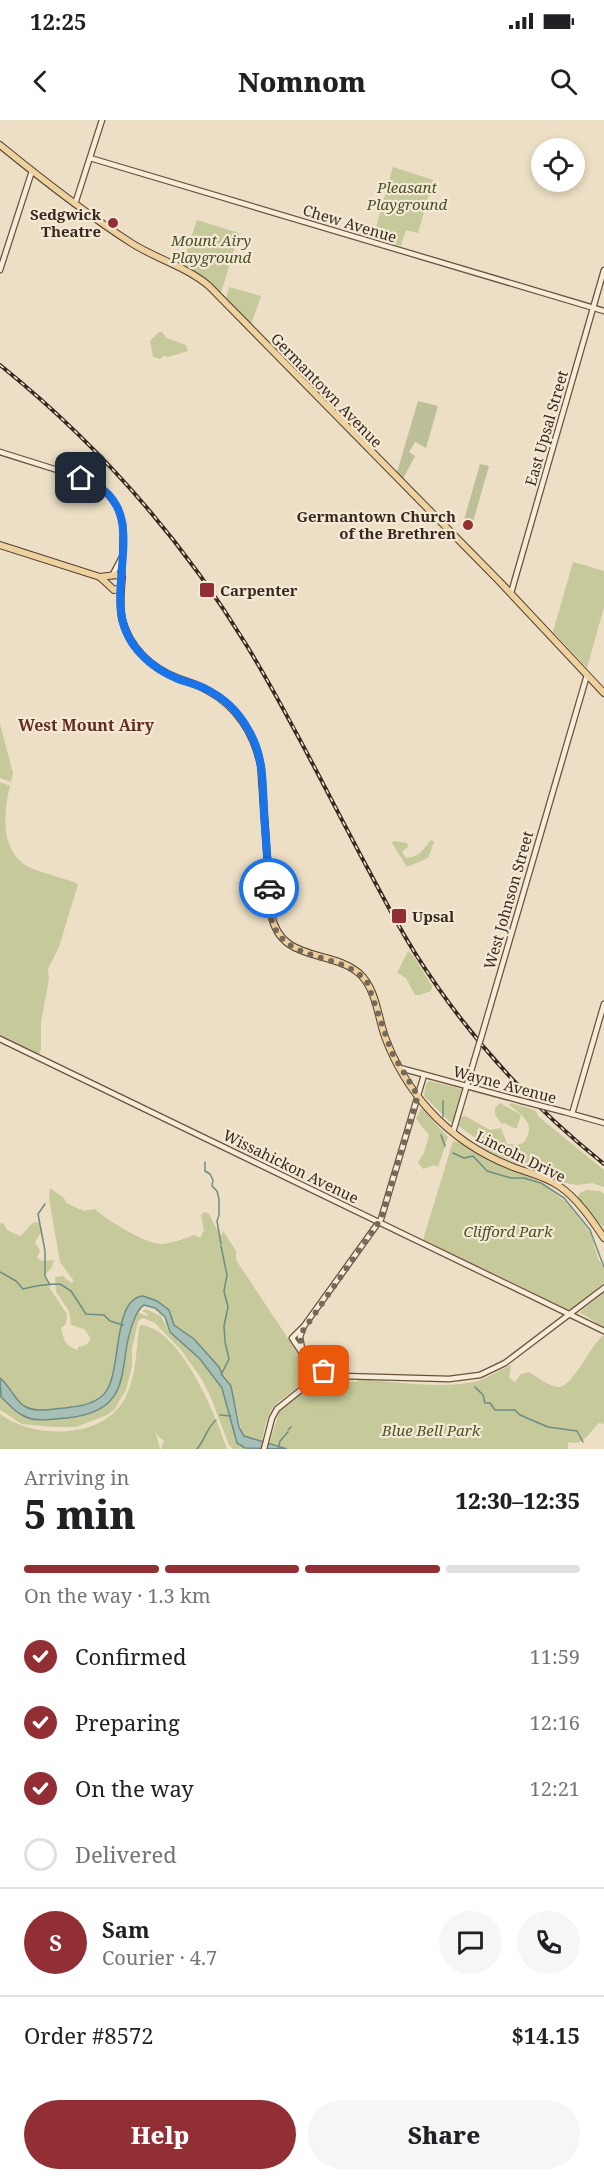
<!DOCTYPE html>
<html lang="en">
<head>
<meta charset="utf-8">
<style>
  body { margin:0; font-family:"Noto Serif",serif; background:#f6f6f6; color:#202124; height:100vh; display:flex; flex-direction:column; font-size:22px; white-space:nowrap }
  * { box-sizing:border-box; margin:0 }
  p { font-size:20px; color:#757577 }
  .icon { flex:none; width:33px; height:33px; fill:none; stroke:currentColor; stroke-width:2; stroke-linecap:round; stroke-linejoin:round }
  .map { position:relative; height:1329px; overflow:hidden }
  .sheet { display:flex; flex-direction:column; background:#fff; flex:1 }
  .sheet>* { flex:none }
  .controls { position:absolute; left:531px; top:18px; display:grid; gap:12px }
  .controls a { display:grid; place-items:center; width:54px; height:54px; border-radius:50%; background:#fff; box-shadow:0 3px 9px #0003; font-size:30px }
  .pin { position:absolute; display:grid; place-items:center; width:51px; height:51px; color:#fff; margin:-26px; border-radius:12px; box-shadow:0 3px 9px #0006 }
  .courier { position:absolute; display:grid; place-items:center; width:60px; height:60px; margin:-30px; border:4px solid #1a73e8; border-radius:50%; background:#fff; color:#222; box-shadow:0 2px 8px #0007 }
  .overview em { font-style:normal; font-weight:800 }
  .overview div { display:flex; flex-direction:column-reverse }
  .overview { display:flex; align-items:center; justify-content:space-between; height:102px; padding:0 24px }
  h1 { font-size:39px; font-weight:800; line-height:45px }
  .bar { display:grid; grid-template-columns:repeat(4,1fr); gap:9px 6px; align-content:center; height:72px; padding:0 24px }
  .bar i { height:8px; border-radius:4px; background:#e0e0e0 }
  .bar .selected { background:#922f34 }
  .bar p { grid-column:span 4 }
  .line { display:flex; align-items:center; gap:15px; padding:0 24px; border-top:2px solid #e0e0e0 }
  .line div { flex:1 }
  .round { display:grid; place-items:center; flex:none; width:63px; height:63px; border-radius:32px; background:#f6f6f6 }
  ol { padding:0 24px; list-style:none }
  li { display:flex; align-items:center; gap:18px; height:66px }
  li p { margin-inline-start:auto }
  li .icon { padding:6px; border-radius:50%; background:#922f34; color:#fff; stroke-width:4 }
  li:last-child { color:#757577 }
  li i { width:33px; height:33px; border:3px solid #e0e0e0; border-radius:50% }
  .cta { display:flex; gap:12px; margin-top:auto; padding:12px 24px }
  .cta a { flex:1; height:69px; border-radius:36px; background:#922f34; color:#fff; font-size:24px; font-weight:800; line-height:69px; text-align:center }
  .cta a+a { background:#f6f6f6; color:#202124 }
  .status { display:flex; justify-content:space-between; align-items:center; height:42px; padding:0 30px; background:#fff; direction:ltr }
  .status svg { height:16px; fill:currentColor }
  header { display:flex; justify-content:space-between; align-items:center; height:78px; padding:0 24px; background:#fff; font-size:27px; font-weight:800 }
  .map>svg:first-child { display:block }
  .green { fill:#c6c999 }
  .cemetery { fill:#bcbf98 }
  .water { fill:#a6bfb7; stroke:#6d8d84; stroke-width:1.5 }
  .lines { fill:none; stroke-linecap:round; stroke-linejoin:round }
  .stream { stroke:#6d8d84; stroke-width:1.5 }
  .secondary-casing { stroke:#68523f; stroke-width:7 }
  .primary-casing { stroke:#543f30; stroke-width:8 }
  .secondary { stroke:#f7ecd8; stroke-width:4.5 }
  .primary { stroke:#edd19f; stroke-width:6 }
  .rail-casing { stroke:#37291f; stroke-width:4 }
  .rail { stroke:#f4e9d4; stroke-width:1.5; stroke-dasharray:4.5; stroke-linecap:butt }
  .secondary-bridge-casing { stroke:#68523f; stroke-width:7; stroke-linecap:butt }
  .secondary-bridge { stroke:#f7ecd8; stroke-width:4.5 }
  .done { stroke:#766959; stroke-width:6; stroke-dasharray:0 10.8 }
  .route { stroke:#1a73e8; stroke-width:8 }
  .poi-dot { fill:#922f34; stroke:#f4e9d4; stroke-width:2 }
  .labels { text-anchor:middle; dominant-baseline:central; stroke-width:4.5; stroke-linejoin:round; paint-order:stroke }
  .park-label { font-size:15px; font-style:italic; fill:#495227; stroke:#f4e9d4 }
  .poi-label { font-size:15px; font-weight:bold; fill:#37291f; stroke:#f4e9d4; text-anchor:end }
  .street-label { font-size:15px; fill:#37291f; stroke:#f4e9d4 }
  .neighbourhood-label { font-size:16px; font-weight:bold; fill:#612c21; stroke:#f4e9d4 }
</style>
</head>
<body>
<div class="status"><b>12:25</b><svg viewBox="0 0 49 12"><path d="M0 12V9h3v3zM5 12V6h3v6zM10 12V3h3v9zM15 12V0h3v12zM26 1h20v11H26zM47 4h2v5h-2z"/></svg></div>
<header><svg class="icon" aria-label="back" viewBox="0 0 24 24"><path d="M15 5l-7 7 7 7"/></svg>Nomnom<svg class="icon" aria-label="search" viewBox="0 0 24 24"><circle cx="10" cy="10" r="6"/><path d="M15 15l6 6"/></svg></header>
<div class="map">
<svg width="604" height="1329" viewBox="0 0 604 1329">
  <rect width="100%" height="100%" fill="#ecdfc5"/>
  <g class="green">
    <path d="M393 47 433 60 418 113 406 110 401 126 373 118Z"/>
    <path d="M197 100 239 113 221 173 208 160 182 145Z"/>
    <path d="M229 167 261 176 251 205 226 178Z"/>
    <path d="M159 212H162L166 218 186 225 188 231 168 237 164 236 160 239 153 237 150 221Z"/>
    <path d="M573 442 604 451V487L587 548 553 512Z"/>
    <path d="M0 604 13 653 11 662 0 658Z"/>
    <path d="M0 662 10 666C3 694 0 732 29 747 44 754 62 757 78 764L59 827 48 849 49 859 41 902V930L38 936 0 918Z"/>
    <path d="M431 720 434 722 428 738 407 747 392 723 394 721 407 723 408 727 402 732 406 738C420 737 423 729 431 720Z"/>
    <path d="M408 831 413 835 432 866 431 871 420 875H415L406 858 397 853Z"/>
    <path d="M429 961 462 969 454 1000 451 1003 424 976 426 964Z"/>
    <path d="M500 983 521 995 517 1008H514L504 1003 502 1004 495 995V988Z"/>
    <path d="M511 983 535 990 539 997 604 1050V1067L592 1063 577 1065 565 1063 540 1047H525L504 1039 480 1026 478 1020 459 1006 461 997 465 996 490 1010 501 1008 507 1024 517 1025 523 1023C538 1004 522 995 509 985Z"/>
    <path d="M421 988 448 1017 438 1047 435 1045 423 1049 418 1042 424 1033 429 1015 416 999Z"/>
    <path d="M453 1021 459 1022 493 1043 535 1059 566 1082 591 1114 598 1139 604 1148V1163L571 1190H567L423 1120Z"/>
    <path d="M50 1068 64 1078 66 1083 84 1091 95 1089C106 1100 147 1125 162 1124 173 1123 184 1119 194 1115L200 1118 204 1110 201 1095 204 1092 209 1094 219 1114 221 1115 223 1111 236 1131V1140L307 1247C308 1269 282 1274 272 1289 266 1299 264 1311 262 1321L247 1318 242 1313 232 1270C228 1256 204 1228 192 1218 186 1214 178 1211 173 1204 169 1197 170 1190 162 1185 154 1179 141 1174 132 1180 128 1190 122 1200 120 1211 112 1255 119 1281 66 1288 52 1289 37 1293 24 1286 14 1279 10 1266 0 1258V1103L4 1104 7 1110 20 1116C27 1112 28 1105 35 1102L39 1103 42 1111 35 1122 40 1131 37 1138 42 1141 54 1140 52 1147 45 1155 49 1167 67 1194 66 1204 61 1208C64 1220 65 1226 78 1230V1227C84 1226 90 1224 90 1217L84 1209 71 1205 69 1191 56 1172 55 1157 63 1156 71 1163 74 1161 60 1142 49 1078Z"/>
    <path d="M587 1070 600 1071 604 1074V1107L596 1101 577 1078 580 1073Z"/>
    <path d="M604 1173V1208C595 1202 589 1197 580 1193L582 1190Z"/>
    <path d="M146 1189 161 1196 169 1212 200 1239 222 1268 237 1323C246 1328 250 1326 256 1329H233L229 1325 211 1278 201 1258 181 1230 155 1203 143 1198 138 1201 132 1229V1247L126 1270 114 1290 107 1295 76 1307H53L22 1304 0 1290V1276C22 1297 30 1302 61 1298 140 1290 115 1246 137 1192L147 1196 148 1194 142 1191Z"/>
    <path d="M141 1205C181 1209 216 1296 227 1329H161L164 1321 158 1316 155 1310 160 1329H0V1294C33 1319 101 1320 124 1280 136 1259 136 1232 139 1208Z"/>
    <path d="M604 1215V1304L599 1303C588 1313 585 1326 568 1322V1329H287L269 1324 279 1292 309 1266 328 1261 357 1262V1259C391 1261 444 1270 478 1261 490 1257 500 1249 511 1245L509 1258 515 1262 521 1254 529 1252C537 1257 550 1267 559 1267 573 1267 592 1222 604 1215Z"/>
  </g>
  <g class="cemetery">
    <path d="M418 281 438 286 426 328 415 322 409 332 415 336 403 359 397 352Z"/>
    <path d="M480 344 489 346 473 402 464 400Z"/>
  </g>
  <path class="water" d="M143 1176 157 1181 169 1190 174 1205 194 1219 219 1247 223 1256 231 1266 239 1307 244 1316 287 1329 245 1328 237 1323 222 1268 200 1239 170 1212 165 1197 155 1188 144 1185C139 1188 139 1190 136 1195 114 1242 140 1290 67 1298 52 1299 35 1303 22 1295 14 1291 8 1283 1 1277L0 1258C10 1266 14 1279 24 1286 36 1293 52 1289 65 1288 79 1286 93 1285 104 1274 123 1254 111 1179 143 1176Z"/>
  <g class="lines">
    <g class="stream">
      <path d="M443 997V981"/>
      <path d="M441 1015 445 1026"/>
      <path d="M453 1033 464 1038 473 1036 487 1051 511 1058H524L541 1063 564 1078 590 1110 604 1147"/>
      <path d="M205 1042V1051L210 1054 213 1060 212 1066 217 1071 219 1079V1095L217 1101 221 1124"/>
      <path d="M45 1084 38 1094 45 1131V1156L50 1165"/>
      <path d="M221 1126 227 1155 224 1171 228 1187 224 1206 225 1221"/>
      <path d="M0 1152 16 1161 23 1169C34 1166 47 1164 60 1164L71 1171 86 1194 104 1195 110 1201 123 1205"/>
      <path d="M221 1255 229 1239 225 1222"/>
      <path d="M475 1267 483 1275 485 1283H490L495 1290H515L520 1295 548 1307 577 1311 583 1322"/>
      <path d="M220 1295 231 1296"/>
      <path d="M288 1310 291 1307"/>
      <path d="M197 1329C205 1320 206 1309 216 1300"/>
      <path d="M278 1329 280 1321 288 1312"/>
    </g>
    <defs>
      <g id="secondary">
        <path d="M90 38 604 191"/>
        <path d="M75 84 102 0"/>
        <path d="M0 150 32 51"/>
        <path d="M0 332 86 359 108 374 118 388 123 404 122 457"/>
        <path d="M112 456 122 437"/>
        <path d="M511 473 604 150"/>
        <path d="M481 918 587 555"/>
        <path d="M0 919 604 1211"/>
        <path d="M400 948 522 981"/>
        <path d="M565 992 604 1003"/>
        <path d="M572 994 604 884"/>
        <path d="M453 1012 479 924"/>
        <path d="M302 1229 300 1217 303 1208"/>
        <path d="M305 1236 326 1252 336 1254"/>
        <path d="M310 1251 302 1233 292 1218 304 1206 381 1099 424 955"/>
        <path d="M303 1266 311 1248 319 1246"/>
        <path d="M264 1329 272 1298 277 1289 312 1261 342 1256 449 1259 480 1255 505 1243 604 1168"/>
      </g>
      <g id="primary">
        <path d="M0 25C43 60 86 94 133 124 157 139 187 147 209 166L500 462 604 573"/>
        <path d="M0 425 100 457 114 470 121 468"/>
        <path d="M100 457 116 455 122 457C121 471 119 485 122 499 129 527 151 548 177 558 187 562 197 564 207 570 237 586 255 614 261 647L271 793C280 844 331 828 360 854 376 869 378 897 385 917 395 944 411 970 430 991 453 1016 482 1035 513 1047 529 1053 545 1056 559 1066 577 1078 592 1100 604 1118"/>
      </g>
    </defs>
    <use href="#secondary" class="secondary-casing"/>
    <use href="#primary" class="primary-casing"/>
    <use href="#secondary" class="secondary"/>
    <use href="#primary" class="primary"/>
    <defs>
      <path id="rail" d="M0 245C98 324 181 418 247 526 291 598 328 675 368 749 383 777 398 806 415 833 466 914 529 984 604 1044"/>
    </defs>
    <use href="#rail" class="rail-casing"/>
    <use href="#rail" class="rail"/>
    <defs>
      <g id="secondary-bridge">
        <path d="M479 924 481 918"/>
        <path d="M522 981 565 992"/>
      </g>
    </defs>
    <use href="#secondary-bridge" class="secondary-bridge-casing"/>
    <use href="#secondary-bridge" class="secondary-bridge"/>
  </g>
  <g class="lines">
    <path class="done" d="M269 768C270 779 269 790 272 801 285 844 342 831 367 862L392 933 418 976 381 1099 302 1212C296 1233 311 1239 324 1251"/>
    <path class="route" d="M81 358C153 383 108 454 124 506 132 531 154 549 178 559 186 562 195 564 204 568 223 577 239 592 249 611 264 636 263 667 264 695 266 720 268 744 269 768"/>
  </g>
  <g class="poi-dot">
    <circle cx="113" cy="103" r="6"/>
    <circle cx="468" cy="405" r="6"/>
    <rect x="199" y="462" width="16" height="16" rx="3"/>
    <rect x="391" y="788" width="16" height="16" rx="3"/>
  </g>
  <g class="labels">
    <g class="park-label">
      <text x="407" y="67">Pleasant<tspan x="407" dy="17">Playground</tspan></text>
      <text x="211" y="120">Mount Airy<tspan x="211" dy="17">Playground</tspan></text>
      <text x="508" y="1111">Clifford Park</text>
      <text x="431" y="1310">Blue Bell Park</text>
    </g>
    <g class="poi-label">
      <text x="101" y="94">Sedgwick<tspan x="101" dy="17">Theatre</tspan></text>
      <text x="456" y="396">Germantown Church<tspan x="456" dy="17">of the Brethren</tspan></text>
      <text x="220" y="470" text-anchor="start">Carpenter</text>
      <text x="412" y="796" text-anchor="start">Upsal</text>
    </g>
    <g class="street-label">
      <text transform="translate(350 103) rotate(17)">Chew Avenue</text>
      <text transform="translate(327 270) rotate(46)">Germantown Avenue</text>
      <text transform="translate(546 308) rotate(-74)">East Upsal Street</text>
      <text transform="translate(508 780) rotate(-74)">West Johnson Street</text>
      <text transform="translate(505 964) rotate(15)">Wayne Avenue</text>
      <text transform="translate(521 1036) rotate(26)">Lincoln Drive</text>
      <text transform="translate(291 1046) rotate(26)">Wissahickon Avenue</text>
    </g>
    <g class="neighbourhood-label">
      <text x="86" y="605">West Mount Airy</text>
    </g>
  </g>
</svg>
<div class="controls">
<a><svg class="icon" aria-label="locate" viewBox="0 0 24 24"><circle cx="12" cy="12" r="6"/><path d="M12 2v4M12 18v4M2 12h4M18 12h4"/></svg></a>
</div>
<div class="pin" style="left:324px;top:1251px;background:#ea580c"><svg class="icon" aria-label="bag" viewBox="0 0 24 24"><path d="M5 8h14l-1 12H6zM9 8a3 3 0 0 1 6 0"/></svg></div>
<div class="pin" style="left:81px;top:358px;background:#1f2937"><svg class="icon" aria-label="home" viewBox="0 0 24 24"><path d="M3 11l9-7 9 7M6 9v11h12V9"/></svg></div>
<div class="courier" style="left:269px;top:768px"><svg class="icon" aria-label="car" viewBox="0 0 24 24"><path d="M5 17H2v-5l4-1 3-4h7l3 4 3 1v5h-3M9 17h6M6 11h13"/><circle cx="7" cy="17" r="2"/><circle cx="17" cy="17" r="2"/></svg></div>
</div>
<section class="sheet">
<div class="overview"><div><h1>5 min</h1><p>Arriving in</p></div><em>12:30–12:35</em></div>
<div class="bar"><i class="selected"></i><i class="selected"></i><i class="selected"></i><i></i><p>On the way · 1.3 km</p></div>
<ol>
<li><svg class="icon" aria-label="check" viewBox="0 0 24 24"><path d="M5 12l5 5 9-10"/></svg>Confirmed<p>11:59</p></li>
<li><svg class="icon" aria-label="check" viewBox="0 0 24 24"><path d="M5 12l5 5 9-10"/></svg>Preparing<p>12:16</p></li>
<li><svg class="icon" aria-label="check" viewBox="0 0 24 24"><path d="M5 12l5 5 9-10"/></svg>On the way<p>12:21</p></li>
<li><i></i>Delivered</li>
</ol>
<div class="line" style="height:108px"><b class="round" style="background:#922f34;color:#fff">S</b><div><b>Sam</b><p>Courier · 4.7</p></div><a class="round"><svg class="icon" aria-label="chat" viewBox="0 0 24 24"><path d="M4 5h16v11H9l-5 4z"/></svg></a><a class="round"><svg class="icon" aria-label="phone" viewBox="0 0 24 24"><path d="M5 4h4l2 5-3 2q2 4 5 5l2-3 5 2v4C11 20 4 13 5 4z"/></svg></a></div>
<div class="line" style="height:78px"><div>Order #8572</div><b>$14.15</b></div>
<div class="cta"><a>Help</a><a>Share</a></div>
</section>
</body>
</html>
